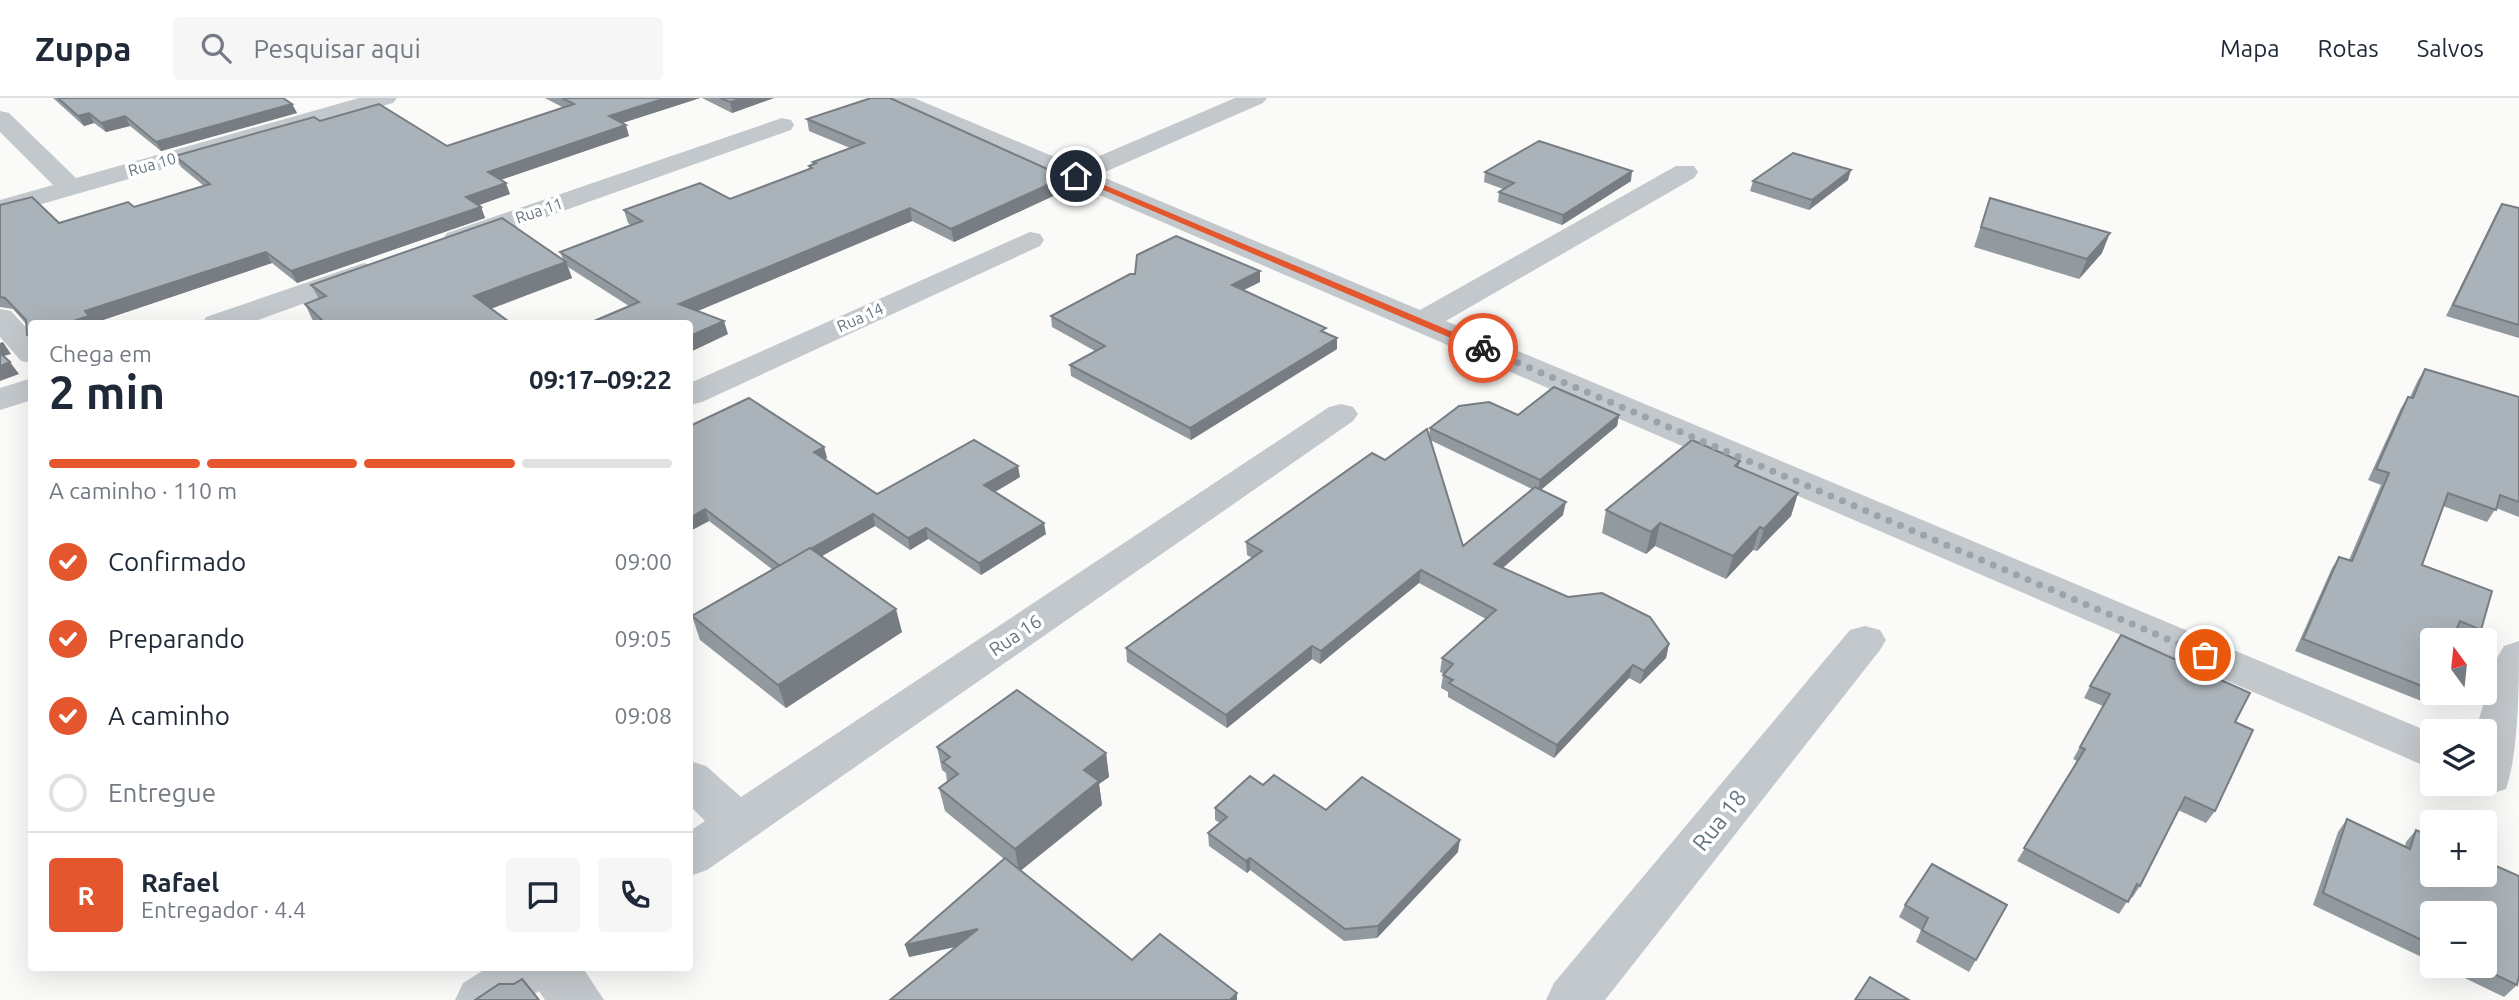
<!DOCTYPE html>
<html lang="pt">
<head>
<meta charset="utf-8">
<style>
  body { margin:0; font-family:Ubuntu,sans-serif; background:#f6f6f7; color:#1f2937; height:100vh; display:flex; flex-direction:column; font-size:26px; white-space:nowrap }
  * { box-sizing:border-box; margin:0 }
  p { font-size:23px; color:#747a83 }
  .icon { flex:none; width:38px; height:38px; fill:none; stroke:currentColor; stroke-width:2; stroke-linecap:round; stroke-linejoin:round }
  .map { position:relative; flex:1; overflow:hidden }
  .panel { position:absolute; left:28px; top:222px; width:665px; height:651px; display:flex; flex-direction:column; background:#fff; border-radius:7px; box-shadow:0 7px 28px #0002 }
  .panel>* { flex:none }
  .needle { width:46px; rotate:345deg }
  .tools { position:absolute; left:2420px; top:530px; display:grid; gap:14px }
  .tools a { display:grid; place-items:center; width:77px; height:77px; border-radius:7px; background:#fff; box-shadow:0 7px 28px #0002; font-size:35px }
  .pin { position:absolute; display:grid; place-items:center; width:60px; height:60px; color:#fff; margin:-30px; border:4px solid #fff; border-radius:50%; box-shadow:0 2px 7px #0007 }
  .courier { position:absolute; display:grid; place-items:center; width:70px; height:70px; margin:-35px; border:5px solid #e4572e; border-radius:50%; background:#fff; color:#222; box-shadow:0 2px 9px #0007 }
  .overview em { font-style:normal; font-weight:700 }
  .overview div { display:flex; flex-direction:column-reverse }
  .overview { display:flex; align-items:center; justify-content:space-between; height:119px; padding:0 21px }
  h1 { font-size:46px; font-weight:700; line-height:52px }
  .bar { display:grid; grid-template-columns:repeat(4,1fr); gap:10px 7px; align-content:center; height:84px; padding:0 21px }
  .bar i { height:9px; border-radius:5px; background:#e0e1e3 }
  .bar .active { background:#e4572e }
  .bar p { grid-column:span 4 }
  .line { display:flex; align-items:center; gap:18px; padding:0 21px; border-top:2px solid #e0e1e3 }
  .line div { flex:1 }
  .round { display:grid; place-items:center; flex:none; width:74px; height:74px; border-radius:7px; background:#f6f6f7 }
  ol { padding:0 21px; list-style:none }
  li { display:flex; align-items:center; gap:21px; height:77px }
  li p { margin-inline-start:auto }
  li .icon { padding:7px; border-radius:50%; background:#e4572e; color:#fff; stroke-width:4 }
  li:last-child { color:#747a83 }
  li i { width:38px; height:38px; border:4px solid #e0e1e3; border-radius:50% }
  header { display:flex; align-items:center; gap:42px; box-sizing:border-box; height:98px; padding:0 35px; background:#fff; border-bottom:2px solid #e0e1e3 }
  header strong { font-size:33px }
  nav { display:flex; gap:38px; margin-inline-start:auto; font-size:24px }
  .search { width:490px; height:63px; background:#f6f6f7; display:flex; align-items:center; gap:18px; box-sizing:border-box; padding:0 24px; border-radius:7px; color:#747a83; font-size:26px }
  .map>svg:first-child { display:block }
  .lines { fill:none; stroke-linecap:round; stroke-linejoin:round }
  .minor { fill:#c3c8cc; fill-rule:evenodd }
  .wall { fill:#929a9f; fill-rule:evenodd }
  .shaded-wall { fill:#777d82 }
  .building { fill:#aab3b9; stroke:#777d82; stroke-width:2 }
  .route { fill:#e4572e }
  .done { stroke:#99a4ac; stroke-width:7; stroke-dasharray:0 12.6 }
  .labels { text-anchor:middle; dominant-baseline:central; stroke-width:7; stroke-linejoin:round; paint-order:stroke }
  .far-street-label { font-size:16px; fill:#657683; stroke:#fff }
  .street-label { font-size:19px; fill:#657683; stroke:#fff }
  .near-street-label { font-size:23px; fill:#657683; stroke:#fff }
</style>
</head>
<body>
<header>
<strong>Zuppa</strong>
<div class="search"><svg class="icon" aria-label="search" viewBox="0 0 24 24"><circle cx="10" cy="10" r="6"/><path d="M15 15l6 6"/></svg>Pesquisar aqui</div>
<nav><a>Mapa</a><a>Rotas</a><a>Salvos</a></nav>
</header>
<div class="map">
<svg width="2519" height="902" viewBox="0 0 2519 902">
  <rect width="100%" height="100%" fill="#fafaf8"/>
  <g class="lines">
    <g class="minor">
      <path d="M359 0H397L393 5 0 118V102L53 87 0 34V13L9 15 76 80Z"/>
      <path d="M882 0H914L1076 68 1235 0H1267L1263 5 1098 77 1420 212 1676 68H1694L1698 74 1694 80 1446 223 2432 635V671L886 5Z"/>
      <path d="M782 20 791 22 794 27 791 32 467 147 457 149 447 147 443 141 447 135Z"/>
      <path d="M1030 134 1040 136 1044 142 1040 148 702 304 690 307V285Z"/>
      <path d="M364 165 374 168 379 174 374 180 247 226H202L206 219Z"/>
      <path d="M0 211 11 213 32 236V265L21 263 0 239Z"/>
      <path d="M32 280V302L0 312V290Z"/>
      <path d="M1341 306 1353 309 1358 316 1353 323 707 772 690 778V733L705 723 690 708V663L706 668 741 699 1329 309Z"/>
      <path d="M1865 528 1880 532 1886 542 1880 552 1605 902H1546L1554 885 1850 532Z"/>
      <path d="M2519 543C2519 586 2519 653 2506 691L2490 696 2474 691 2471 686H2485V634H2475L2498 558 2504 548Z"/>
      <path d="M487 870H583L604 902H545L539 893 526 902H455L463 885Z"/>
    </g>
  </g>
  <g class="wall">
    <path d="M53 0H283L292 6 297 15 161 53 130 28 106 34 94 25 84 28Z"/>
    <path d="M545 0H700L622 25 629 38 500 82 510 96 478 107 481 109 485 120 297 185 272 165 94 225 26 226 13 211 0 209V107L59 125 134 109 204 88 181 69 175 58 447 48 564 10Z"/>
    <path d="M702 0H774L732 15Z"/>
    <path d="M807 21 1065 79 1066 92 954 144 912 123 698 213 728 236 690 254V226L629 208 568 169 572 180 491 211 512 226H317L313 223 305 206 319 201 311 187 563 161 560 154 631 127 628 125 624 112 730 101 809 71V68L814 66 813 64 850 50 809 33Z"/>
    <path d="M1485 74 1631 83 1562 127 1498 104 1499 94 1503 91 1484 84Z"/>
    <path d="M1848 82 1809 112 1750 93 1753 83Z"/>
    <path d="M1990 100 2102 155 2079 181 1974 149Z"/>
    <path d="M2502 106 2519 110V240L2446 218 2496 116Z"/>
    <path d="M1260 184 1243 192 1337 240V251L1191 342 1071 278 1070 267 1095 253 1052 229 1051 218Z"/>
    <path d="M2425 271 2519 299V419L2496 410 2487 424 2443 408 2422 467 2481 532 2472 542H2469L2454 537 2432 542V594L2424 604 2295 553 2332 470 2339 459 2349 462 2381 387 2368 382 2401 310 2408 299H2410L2418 282Z"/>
    <path d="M1518 317H1619L1617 328 1541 392 1563 417 1503 470 1669 546 1666 560 1640 586 1629 580 1554 660 1448 599V594L1441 590 1443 577 1444 576 1440 574 1442 560 1486 521 1419 485 1320 566 1312 561 1227 630 1127 564 1126 550 1252 460 1247 457 1246 444 1385 362 1429 340 1430 330ZM1430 342 1532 391 1463 448Z"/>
    <path d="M690 328 824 349 827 360 825 361 877 396 1020 379 995 394 1046 436 981 477 928 441 910 452 875 428 822 458 902 534 786 610 700 542 692 518 773 472 709 423 690 433Z"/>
    <path d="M1740 363 1738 370 1798 395 1791 418 1757 453 1753 452 1726 481 1655 448 1646 456 1602 435 1606 412Z"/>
    <path d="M2090 588 2235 624 2215 713 2206 725 2178 712 2140 788 2132 800 2130 799 2119 816 2017 763 2077 663 2073 661 2103 608 2084 600Z"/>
    <path d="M937 649 1106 655 1109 679 1099 686 1102 707 1020 773 1132 862 1237 895V902H890L956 849 909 859 1004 761 945 713 939 690 947 684 946 675 942 672Z"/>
    <path d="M1263 687 1326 712 1458 754 1377 840 1344 843 1250 772 1247 775 1209 748 1208 735 1220 725 1215 722V710Z"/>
    <path d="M2347 721 2405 748 2406 744 2416 732 2517 887 2504 899 2440 868H2485L2432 816V864L2313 807 2338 734Z"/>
    <path d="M1905 807H2007L1969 874 1916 844 1921 832 1899 819Z"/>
  </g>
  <g class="shaded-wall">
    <path d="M666 0H700L613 28 609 18Z"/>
    <path d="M743 0H774L732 15 730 4Z"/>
    <path d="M292 6 297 15 161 53 156 44Z"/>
    <path d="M89 15 94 25 84 28 78 18Z"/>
    <path d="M125 18 130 28 106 34 101 25Z"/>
    <path d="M626 27 629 38 492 85 488 74Z"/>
    <path d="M1851 72 1848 82 1809 112 1812 102Z"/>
    <path d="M1632 73 1631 83 1562 127 1563 117Z"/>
    <path d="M1065 79 1066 92 954 144 951 131Z"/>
    <path d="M506 85 510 96 471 110 466 99Z"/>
    <path d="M481 109 485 120 297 185 291 173Z"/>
    <path d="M910 110 912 123 683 219 679 206Z"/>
    <path d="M2110 135 2102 155 2079 181 2087 161Z"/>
    <path d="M266 154 272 165 94 225V226H64L85 213Z"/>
    <path d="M566 164 572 180 481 214 474 198Z"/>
    <path d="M1260 173V184L1232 198V187Z"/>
    <path d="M724 223 728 236 690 254V238Z"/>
    <path d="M32 236V244L27 237Z"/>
    <path d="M1337 240V251L1191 342 1190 330Z"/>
    <path d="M3 244 11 256 0 259V245Z"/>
    <path d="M10 264 19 276 0 283V268Z"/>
    <path d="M1619 317 1617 328 1538 394 1540 382Z"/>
    <path d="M824 349 827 360 817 366 814 354Z"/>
    <path d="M1018 368 1020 379 986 399 984 387Z"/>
    <path d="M1798 395 1791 418 1757 453 1764 431Z"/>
    <path d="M1566 404 1563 417 1492 479 1494 466Z"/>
    <path d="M705 411 709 423 690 433V420Z"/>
    <path d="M873 416 875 428 783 480 780 468Z"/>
    <path d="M1044 425 1046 436 981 477 979 465Z"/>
    <path d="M1660 425 1655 448 1646 456 1651 434Z"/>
    <path d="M1760 429 1753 452 1726 481 1733 458Z"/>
    <path d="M926 430 928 441 910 452 908 440Z"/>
    <path d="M1421 472 1419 485 1320 566 1321 553Z"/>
    <path d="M896 511 902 534 786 610 778 587Z"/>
    <path d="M1669 546 1666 560 1640 586 1644 573Z"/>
    <path d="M1312 548V561L1227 630 1226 617Z"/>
    <path d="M1633 567 1629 580 1554 660 1557 647Z"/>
    <path d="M1106 655 1109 679 1099 686 1102 707 1019 774 1015 751 1084 672Z"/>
    <path d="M1460 742 1458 754 1377 840 1378 828Z"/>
    <path d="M1250 760V772L1247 775 1246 763Z"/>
    <path d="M978 831 980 843 909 859 905 847Z"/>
    <path d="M1237 895V902H1230Z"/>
  </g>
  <g class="building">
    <path d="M58 0H283L292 6 156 44 125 18 101 25 89 15 78 18Z"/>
    <path d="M562 0H666L609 18 626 27 488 74 506 85 466 99 481 109 291 173 266 154 85 213 89 218 64 226H32V236L27 237 26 222 5 200 0 199V107L32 99 59 125 128 104 134 109 210 86 175 58 314 19 320 23 379 6 447 48 574 6Z"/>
    <path d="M720 0H743L730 4Z"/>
    <path d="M871 0H890L1065 79 951 131 910 110 679 206 724 223 690 238V226H587L639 204 560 154 642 123 624 112 700 85 730 101 812 70 809 68 816 65 813 64 864 45 807 21Z"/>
    <path d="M1539 43 1632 73 1563 117 1499 94 1514 85 1485 74Z"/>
    <path d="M1793 55 1851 72 1812 102 1753 83Z"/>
    <path d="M1990 100 2110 135 2087 161 1981 129Z"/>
    <path d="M2502 106 2519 110V227L2453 207Z"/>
    <path d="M502 120 566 164 474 198 512 226H326L305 206 326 198 311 187Z"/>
    <path d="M1176 138 1260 173 1232 187 1326 230 1321 233 1337 240 1190 330 1070 267 1105 248 1051 218 1130 176H1135L1137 157Z"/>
    <path d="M0 255 10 264 0 268Z"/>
    <path d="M2425 271 2519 299V404L2500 397 2496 412 2448 395 2422 467 2492 493 2481 532 2460 523 2452 542H2432V592L2303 541 2339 459 2352 463 2389 375 2376 371 2408 299 2413 300Z"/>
    <path d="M1554 289 1619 317 1540 382 1430 330 1459 308 1489 304 1518 317Z"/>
    <path d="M749 300 824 349 814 354 877 396 974 342 1018 368 984 387 1044 425 979 465 926 430 908 440 873 416 780 468 705 411 690 420V328Z"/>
    <path d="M1427 331 1463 448 1535 389 1566 404 1494 466 1568 499 1602 495 1650 519 1669 546 1644 573 1633 567 1557 647 1449 585 1453 582 1443 577 1453 566 1442 560 1496 512 1421 472 1321 553 1312 548 1226 617 1126 550 1262 453 1246 444 1372 355 1385 362Z"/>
    <path d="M1692 342 1740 363 1735 368 1798 395 1764 431 1760 429 1733 458 1660 425 1651 434 1606 412Z"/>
    <path d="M810 450 896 511 778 587 692 518Z"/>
    <path d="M2121 537 2250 595 2235 624 2253 632 2215 713 2185 699 2140 788 2137 786 2128 804 2024 750 2085 651 2080 649 2110 596 2090 588Z"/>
    <path d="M1017 592 1106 655 1084 672 1099 683 1015 751 939 690 958 676 943 664 950 659 937 649Z"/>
    <path d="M1274 677 1326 712 1362 679 1460 742 1378 828 1345 831 1250 760 1246 763 1208 735 1227 719 1215 710 1250 678 1263 687Z"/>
    <path d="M2347 721 2410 751 2416 732 2432 739V777H2485V763L2519 778V878L2517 887 2477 868H2485V816H2432V847L2323 795Z"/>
    <path d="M1005 760 1132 862 1160 836 1237 895 1230 902H890L978 831 905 847Z"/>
    <path d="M1932 766 2007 807 1976 862 1922 832 1928 820 1905 807Z"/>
    <path d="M1870 879 1909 902H1855Z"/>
    <path d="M522 881 539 902H475L499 886H514Z"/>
  </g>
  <path class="route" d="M1076 75 1486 248 1487 250 1479 252 1073 79Z"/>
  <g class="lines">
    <path class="done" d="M1483 250 2205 557"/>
  </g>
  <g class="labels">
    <g class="far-street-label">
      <text transform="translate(152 66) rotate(-16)">Rua 10</text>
      <text transform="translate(539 112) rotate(-19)">Rua 11</text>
      <text transform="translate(860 219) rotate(-24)">Rua 14</text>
    </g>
    <g class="street-label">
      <text transform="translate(1015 537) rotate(-34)">Rua 16</text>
    </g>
    <g class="near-street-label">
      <text transform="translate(1719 722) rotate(-51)">Rua 18</text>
    </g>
  </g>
</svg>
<div class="tools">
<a><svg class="needle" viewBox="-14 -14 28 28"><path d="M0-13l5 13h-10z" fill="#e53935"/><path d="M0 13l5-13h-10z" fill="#747a83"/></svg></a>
<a><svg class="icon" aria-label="layers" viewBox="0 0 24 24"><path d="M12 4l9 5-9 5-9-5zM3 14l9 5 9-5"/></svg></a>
<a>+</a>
<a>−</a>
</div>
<div class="pin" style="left:2205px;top:557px;background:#ea580c"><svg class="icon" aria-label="bag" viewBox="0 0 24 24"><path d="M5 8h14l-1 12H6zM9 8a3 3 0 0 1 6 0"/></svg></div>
<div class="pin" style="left:1076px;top:78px;background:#1f2937"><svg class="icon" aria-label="home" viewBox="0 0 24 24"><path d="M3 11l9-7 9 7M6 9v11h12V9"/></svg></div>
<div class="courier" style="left:1483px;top:250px"><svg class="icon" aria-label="bike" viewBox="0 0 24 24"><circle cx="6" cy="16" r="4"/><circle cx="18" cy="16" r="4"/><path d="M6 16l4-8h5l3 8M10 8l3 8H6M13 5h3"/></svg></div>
<section class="panel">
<div class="overview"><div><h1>2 min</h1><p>Chega em</p></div><em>09:17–09:22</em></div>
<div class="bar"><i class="active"></i><i class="active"></i><i class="active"></i><i></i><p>A caminho · 110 m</p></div>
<ol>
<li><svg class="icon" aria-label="check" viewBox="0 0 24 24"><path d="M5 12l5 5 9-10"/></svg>Confirmado<p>09:00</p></li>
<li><svg class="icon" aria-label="check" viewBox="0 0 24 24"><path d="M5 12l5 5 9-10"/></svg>Preparando<p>09:05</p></li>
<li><svg class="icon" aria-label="check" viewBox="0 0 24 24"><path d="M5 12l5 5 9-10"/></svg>A caminho<p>09:08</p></li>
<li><i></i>Entregue</li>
</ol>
<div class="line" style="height:126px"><b class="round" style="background:#e4572e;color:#fff">R</b><div><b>Rafael</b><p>Entregador · 4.4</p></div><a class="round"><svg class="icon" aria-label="chat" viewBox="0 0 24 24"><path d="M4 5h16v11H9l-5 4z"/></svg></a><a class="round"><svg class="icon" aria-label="phone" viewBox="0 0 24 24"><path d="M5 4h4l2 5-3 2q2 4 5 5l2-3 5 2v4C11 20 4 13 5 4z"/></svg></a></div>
</section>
</div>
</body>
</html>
